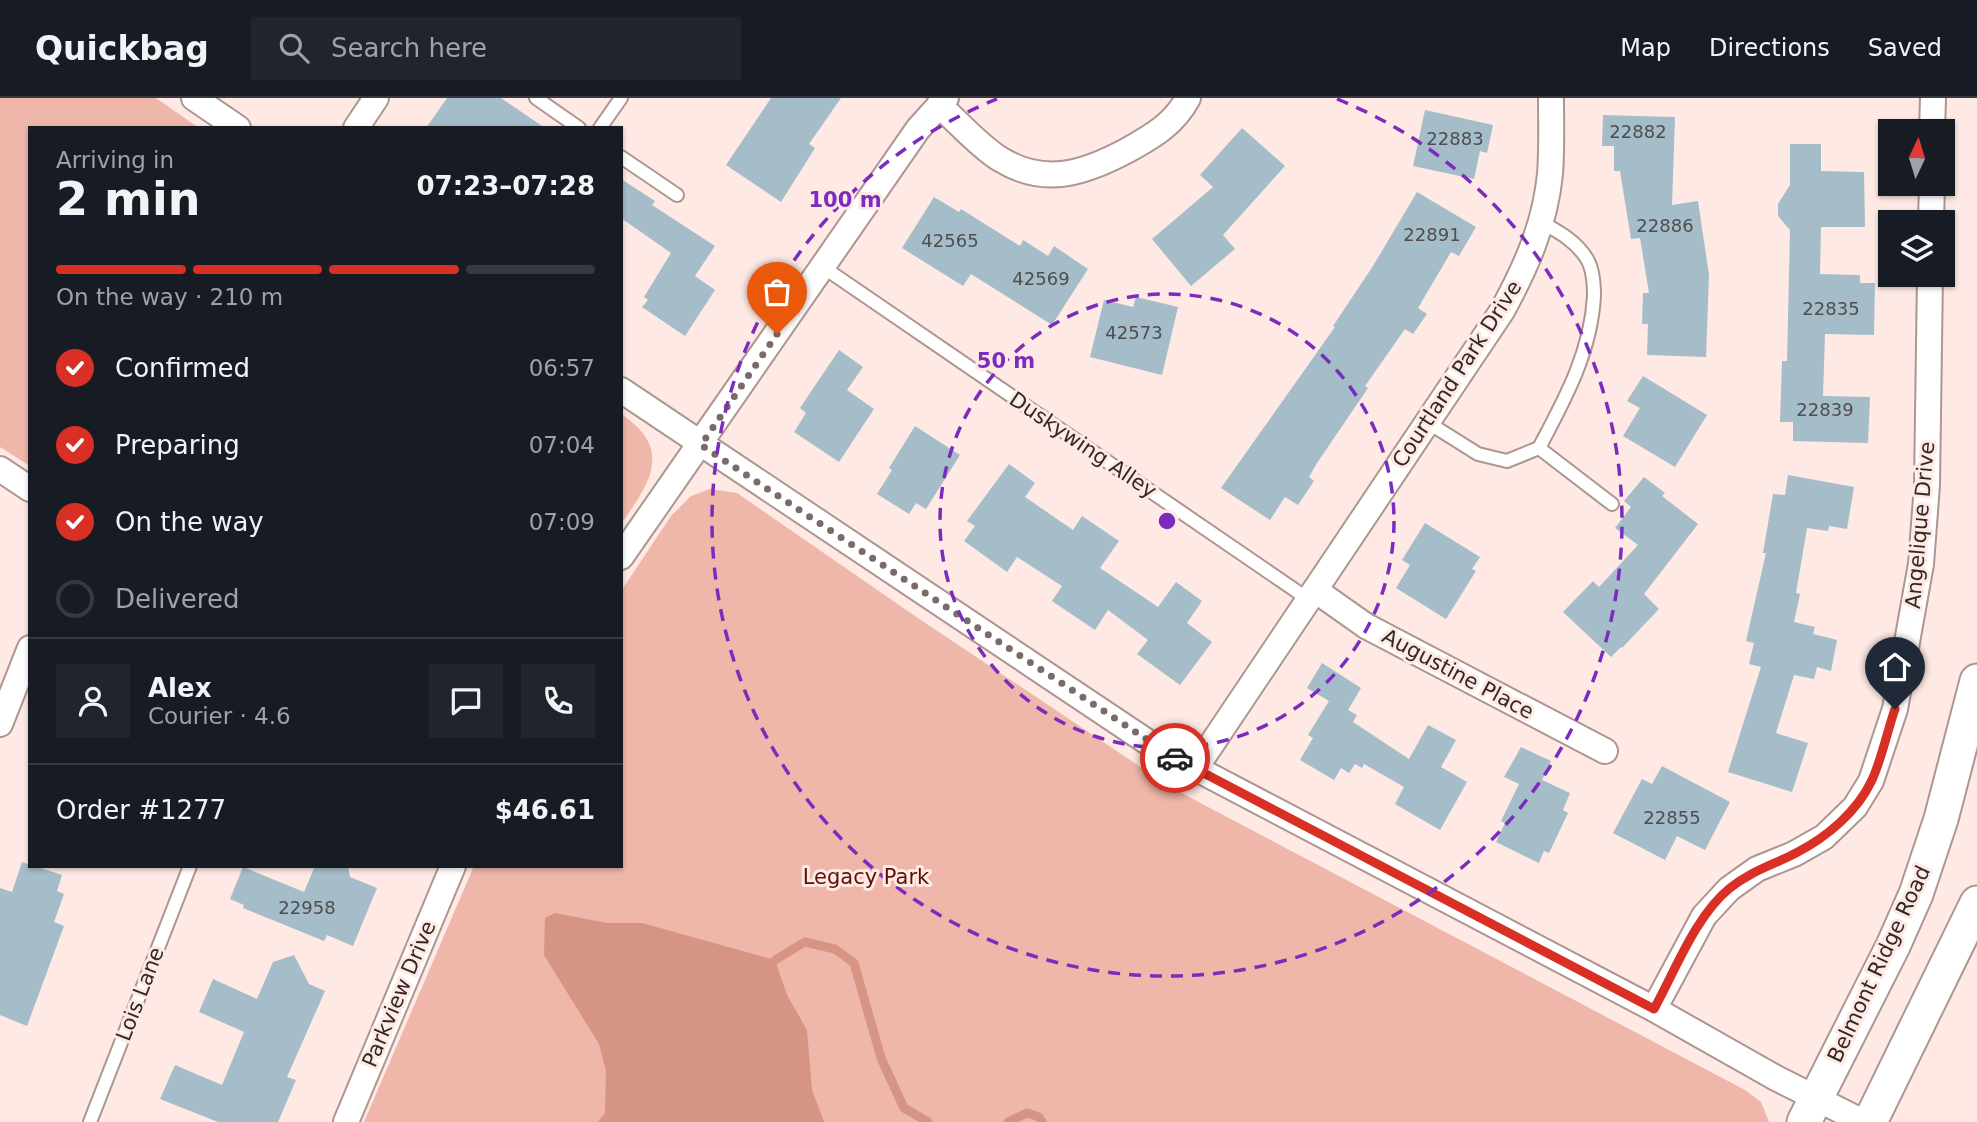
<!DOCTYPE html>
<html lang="en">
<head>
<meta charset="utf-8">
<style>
  body { margin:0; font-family:"DejaVu Sans",sans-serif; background:#20242c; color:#f1f3f6; height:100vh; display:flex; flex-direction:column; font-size:26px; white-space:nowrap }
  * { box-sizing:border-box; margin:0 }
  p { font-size:23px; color:#9ea1a6 }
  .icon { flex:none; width:38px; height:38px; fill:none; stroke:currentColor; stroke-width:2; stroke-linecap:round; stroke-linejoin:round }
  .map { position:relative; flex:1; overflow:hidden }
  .details { position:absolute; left:28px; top:28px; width:595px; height:742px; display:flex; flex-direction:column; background:#171b24; border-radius:0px; box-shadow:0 2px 5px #0004 }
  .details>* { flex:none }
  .needle { width:46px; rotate:4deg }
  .tools { position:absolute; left:1878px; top:21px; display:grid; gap:14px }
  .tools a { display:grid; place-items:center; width:77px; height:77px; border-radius:0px; background:#171b24; box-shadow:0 2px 5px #0004; font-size:35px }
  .pin { position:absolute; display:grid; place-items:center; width:60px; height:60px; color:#fff; margin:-72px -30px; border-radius:50% 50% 50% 0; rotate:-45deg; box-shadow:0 0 7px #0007 }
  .pin .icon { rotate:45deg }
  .courier { position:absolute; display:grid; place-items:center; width:70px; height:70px; margin:-35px; border:5px solid #d93025; border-radius:50%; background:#fff; color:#222; box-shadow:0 2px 9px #0007 }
  .head em { font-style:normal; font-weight:700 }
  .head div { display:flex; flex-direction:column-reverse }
  .head { display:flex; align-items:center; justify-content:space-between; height:119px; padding:0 28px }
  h1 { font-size:46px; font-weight:700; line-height:52px }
  .bar { display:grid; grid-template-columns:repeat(4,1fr); gap:10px 7px; align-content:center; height:84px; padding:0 28px }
  .bar i { height:9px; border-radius:5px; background:#363941 }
  .bar .current { background:#d93025 }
  .bar p { grid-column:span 4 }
  .line { display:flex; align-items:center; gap:18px; padding:0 28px; border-top:2px solid #363941 }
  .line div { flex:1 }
  .round { display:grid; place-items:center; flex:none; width:74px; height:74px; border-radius:0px; background:#20242c }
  ol { padding:0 28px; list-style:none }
  li { display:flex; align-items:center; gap:21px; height:77px }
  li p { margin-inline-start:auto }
  li .icon { padding:7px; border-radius:50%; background:#d93025; color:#fff; stroke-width:4 }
  li:last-child { color:#9ea1a6 }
  li i { width:38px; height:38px; border:4px solid #363941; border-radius:50% }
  header { display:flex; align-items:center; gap:42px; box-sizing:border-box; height:98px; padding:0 35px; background:#171b24; border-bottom:2px solid #363941 }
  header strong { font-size:33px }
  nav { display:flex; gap:38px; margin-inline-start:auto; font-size:24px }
  .search { width:490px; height:63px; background:#20242c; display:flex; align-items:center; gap:18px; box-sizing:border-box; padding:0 24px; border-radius:0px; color:#9ea1a6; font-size:26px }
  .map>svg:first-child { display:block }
  .green { fill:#eeb7a9 }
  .water { fill:#d59484 }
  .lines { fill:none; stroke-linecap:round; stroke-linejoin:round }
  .stream { stroke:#d59484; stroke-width:9 }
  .building { fill:#a5bdc8 }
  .lane-casing { stroke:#ae9690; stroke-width:16 }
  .street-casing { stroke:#ae9690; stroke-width:28 }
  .secondary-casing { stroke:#ae9690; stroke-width:37 }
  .lane { stroke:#fff; stroke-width:12 }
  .street { stroke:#fff; stroke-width:24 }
  .secondary { stroke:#fff; stroke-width:33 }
  .done { stroke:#796c68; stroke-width:7; stroke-dasharray:0 12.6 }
  .route { stroke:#d93025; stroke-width:9 }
  .ring { fill:none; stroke:#7b2cbf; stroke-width:3.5; stroke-dasharray:12 9 }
  .labels { text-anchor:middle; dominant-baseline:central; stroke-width:6; stroke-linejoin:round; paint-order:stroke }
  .number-label { font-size:18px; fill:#4f4d4e }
  .street-label { font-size:21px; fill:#322826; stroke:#fee9e4 }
  .park-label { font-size:21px; fill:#5e1100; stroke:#fee9e4 }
  .centre { fill:#7b2cbf; stroke:#fee9e4; stroke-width:3.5 }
  .ring-label { font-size:21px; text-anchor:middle; font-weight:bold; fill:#7b2cbf; stroke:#fee9e4; stroke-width:6; stroke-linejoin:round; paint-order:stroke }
</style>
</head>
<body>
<header>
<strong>Quickbag</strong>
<div class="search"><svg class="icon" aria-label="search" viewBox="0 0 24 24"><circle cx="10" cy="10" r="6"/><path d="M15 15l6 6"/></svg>Search here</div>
<nav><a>Map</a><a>Directions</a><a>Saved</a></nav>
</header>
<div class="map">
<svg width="1977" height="1024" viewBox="0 0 1977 1024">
  <rect width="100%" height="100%" fill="#fee9e4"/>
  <g class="green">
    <path d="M0 0H156L199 30H30V368L0 349Z"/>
    <path d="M621 316C674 351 650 385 621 426Z"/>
    <path d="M710 391 737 395 915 518 1172 690 1745 992 1761 1004 1769 1024H364L474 768H621V493L671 418 691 398Z"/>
  </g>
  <path class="water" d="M555 815 607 825H642L775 862 787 897 807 932 812 992 824 1024H598L605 1015 606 973 599 946 544 857 545 820Z"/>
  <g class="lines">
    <g class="stream">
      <path d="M775 862 805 844 835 851 854 865 881 960 904 1010 928 1024"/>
      <path d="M1008 1024 1027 1015 1039 1019 1042 1024"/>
    </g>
  </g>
  <g class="building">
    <path d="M447 0H501L545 30H426Z"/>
    <path d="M771 0H841L809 46 815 50 781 104 726 67Z"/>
    <path d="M1425 12 1493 27 1487 55 1480 53 1474 81 1413 68Z"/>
    <path d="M1603 17 1675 19 1672 107 1698 103 1709 177 1706 259 1647 257 1648 226H1642L1643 195H1649L1640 140 1631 141 1620 73H1614V48H1602Z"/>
    <path d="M1242 30 1285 68 1223 137 1235 151 1191 188 1152 141 1213 89 1200 77Z"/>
    <path d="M1790 46H1821V73L1864 74 1865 129H1821L1820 176 1860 177V185H1875L1874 237 1825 236 1823 298 1870 299 1868 345 1793 343V324H1780L1782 263H1787L1790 132 1778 118V106L1790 87Z"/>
    <path d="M621 81 655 103 652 107 715 148 695 178 715 192 685 238 642 209 648 202 644 199 671 155 621 120Z"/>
    <path d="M1417 94 1476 129 1459 158 1451 154 1418 210 1427 216 1413 236 1405 231 1365 288 1368 290 1317 365 1309 379 1314 383 1298 407 1285 399 1270 422 1221 390 1335 229 1333 228 1373 168Z"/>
    <path d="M934 99 959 114 961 111 1020 148 1023 142 1048 158 1054 148 1088 171 1052 227 971 176 963 188 902 150Z"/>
    <path d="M1136 199 1178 209 1162 277 1090 259 1104 202 1133 209Z"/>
    <path d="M839 252 863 269 847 292 874 311 839 364 794 334 806 315 800 310Z"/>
    <path d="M1643 278 1707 317 1675 369 1623 338 1640 310 1627 303Z"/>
    <path d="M915 328 960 357 926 411 916 405 909 416 877 396 892 372 889 370Z"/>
    <path d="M1009 366 1035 385 1025 399 1073 432 1082 418 1119 443 1100 470 1158 509 1176 484 1202 503 1187 525 1212 544 1180 587 1137 556 1148 542 1108 512 1095 532 1052 503 1062 488 1017 459 1007 474 964 443 975 428 967 423Z"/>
    <path d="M1788 377 1854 389 1847 431 1829 428 1828 433 1807 430 1796 495 1800 496 1794 524 1815 529 1813 536 1837 542 1831 573 1817 569 1814 581 1794 577 1776 635 1808 645 1792 694 1728 674 1761 569 1749 566 1754 545 1746 543 1766 455H1763L1773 396 1785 397Z"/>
    <path d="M1644 379 1665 395 1662 398 1698 426 1644 496 1659 511 1622 550 1621 549 1611 559 1563 514 1593 483 1599 489 1638 447 1615 430 1631 409 1624 403Z"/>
    <path d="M1425 425 1480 459 1472 471 1476 473 1446 521 1396 490 1410 467 1402 462Z"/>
    <path d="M1322 565 1361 590 1348 612 1357 617 1353 624 1409 661 1428 627 1456 642 1441 669 1467 684 1440 732 1395 706 1404 689 1364 666 1362 670 1355 666 1349 675 1341 670 1334 682 1300 662 1313 640 1308 637 1329 603 1307 590Z"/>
    <path d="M1521 649 1551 663 1542 682 1570 695 1563 712 1568 715 1549 755 1544 753 1539 765 1496 744 1505 725 1501 723 1519 686 1504 679Z"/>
    <path d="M1662 668 1730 704 1705 752 1677 738 1665 762 1613 735 1642 681 1652 686Z"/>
    <path d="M22 764 62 777 57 793 64 796 54 824 64 828 27 928 0 917V790L12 794Z"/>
    <path d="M315 768H348L350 779 377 790 353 848 327 837 324 843 243 810 244 807 230 801 243 769 304 794Z"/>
    <path d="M294 857 309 886 325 893 287 979 296 982 278 1024H218L160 1001 175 967 222 987 244 934 199 914 213 881 257 901 273 864Z"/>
  </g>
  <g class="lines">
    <defs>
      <g id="lane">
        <path d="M536 0 579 30"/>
        <path d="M600 30 621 0"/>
        <path d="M621 59 677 97"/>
        <path d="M823 169 1308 501"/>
        <path d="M1427 324 1478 356 1507 363 1539 350C1565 301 1591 254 1594 198 1594 186 1593 171 1587 161 1576 143 1559 134 1541 124"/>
        <path d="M1539 350 1612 406"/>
        <path d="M90 1024 190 768"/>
      </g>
      <g id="street">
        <path d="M194 0 238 30"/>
        <path d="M939 7C957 23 980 49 1000 61 1045 89 1085 75 1128 52 1153 38 1174 26 1188 0"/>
        <path d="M356 30 376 0"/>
        <path d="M1932 33 1933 0"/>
        <path d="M1931 124 1932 86"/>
        <path d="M621 292 1155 649 1654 911 1776 980 1863 1024"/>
        <path d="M0 371 30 391"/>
        <path d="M621 459 918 31 946 0"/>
        <path d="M1315 492 1366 528 1605 653"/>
        <path d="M0 626 30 550"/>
        <path d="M1195 671 1502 213C1526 169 1545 127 1550 76 1552 51 1551 25 1551 0"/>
        <path d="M1654 911 1704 818 1729 791 1757 771 1794 756 1824 739 1855 709 1871 683 1895 611 1921 466 1927 387 1930 177"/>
        <path d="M346 1024 453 768"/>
      </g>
      <g id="secondary">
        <path d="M1804 1024 1893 848 1916 796 1941 721 1977 583"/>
        <path d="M1870 1024 1977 805"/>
      </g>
    </defs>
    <use href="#lane" class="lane-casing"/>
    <use href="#street" class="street-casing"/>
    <use href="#secondary" class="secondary-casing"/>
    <use href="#lane" class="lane"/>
    <use href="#street" class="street"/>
    <use href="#secondary" class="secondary"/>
  </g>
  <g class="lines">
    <path class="done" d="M777 236 701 347 1175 660"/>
    <path class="route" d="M1175 660 1654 911C1675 873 1696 817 1730 790 1751 773 1773 767 1796 755 1827 739 1857 714 1872 682 1882 660 1887 634 1895 611"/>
  </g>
  <g class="ring">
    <circle cx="1167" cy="423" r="227"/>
    <path d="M1337 1A455 455 0 1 1 997 1"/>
  </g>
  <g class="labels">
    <g class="number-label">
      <text x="1638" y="33">22882</text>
      <text x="1455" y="40">22883</text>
      <text x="1665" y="127">22886</text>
      <text x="1432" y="136">22891</text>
      <text x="950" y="142">42565</text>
      <text x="1041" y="180">42569</text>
      <text x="1831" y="210">22835</text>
      <text x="1134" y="234">42573</text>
      <text x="1825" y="311">22839</text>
      <text x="1672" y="719">22855</text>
      <text x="307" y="809">22958</text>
    </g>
    <g class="street-label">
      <text transform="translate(1457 276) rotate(-57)">Courtland Park Drive</text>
      <text transform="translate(1083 347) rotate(34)">Duskywing Alley</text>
      <text transform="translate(1920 427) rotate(-85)">Angelique Drive</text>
      <text transform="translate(1458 576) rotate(28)">Augustine Place</text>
      <text transform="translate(1879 866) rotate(-65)">Belmont Ridge Road</text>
      <text transform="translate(140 896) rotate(-69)">Lois Lane</text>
      <text transform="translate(399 896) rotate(-67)">Parkview Drive</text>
    </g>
    <g class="park-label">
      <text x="866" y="779">Legacy Park</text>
    </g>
  </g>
  <circle cx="1167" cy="423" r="10" class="centre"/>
  <g class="ring-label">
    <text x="845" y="109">100 m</text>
    <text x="1006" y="270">50 m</text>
  </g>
</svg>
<div class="tools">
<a><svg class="needle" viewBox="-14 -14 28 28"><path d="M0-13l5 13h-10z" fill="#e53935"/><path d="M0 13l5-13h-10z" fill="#9ea1a6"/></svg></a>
<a><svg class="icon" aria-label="layers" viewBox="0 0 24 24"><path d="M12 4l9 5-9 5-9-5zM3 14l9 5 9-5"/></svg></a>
</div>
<div class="pin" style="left:777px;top:236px;background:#ea580c"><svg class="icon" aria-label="bag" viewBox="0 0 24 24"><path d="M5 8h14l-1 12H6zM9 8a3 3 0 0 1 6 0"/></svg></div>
<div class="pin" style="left:1895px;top:611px;background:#1f2937"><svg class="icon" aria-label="home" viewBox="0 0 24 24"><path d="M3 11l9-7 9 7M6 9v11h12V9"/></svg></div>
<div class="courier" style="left:1175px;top:660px"><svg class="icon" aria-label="car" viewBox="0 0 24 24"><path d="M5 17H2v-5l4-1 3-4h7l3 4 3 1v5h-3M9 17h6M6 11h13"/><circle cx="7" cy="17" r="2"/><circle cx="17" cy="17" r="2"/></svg></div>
<section class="details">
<div class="head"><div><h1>2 min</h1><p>Arriving in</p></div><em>07:23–07:28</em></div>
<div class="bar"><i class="current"></i><i class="current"></i><i class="current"></i><i></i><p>On the way · 210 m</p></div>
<ol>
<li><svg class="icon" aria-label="check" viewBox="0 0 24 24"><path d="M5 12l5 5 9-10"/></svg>Confirmed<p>06:57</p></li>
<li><svg class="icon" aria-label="check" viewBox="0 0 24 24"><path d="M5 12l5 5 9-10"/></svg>Preparing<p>07:04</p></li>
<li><svg class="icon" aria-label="check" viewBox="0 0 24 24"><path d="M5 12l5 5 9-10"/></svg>On the way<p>07:09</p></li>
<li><i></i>Delivered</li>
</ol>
<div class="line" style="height:126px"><a class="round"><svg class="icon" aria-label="person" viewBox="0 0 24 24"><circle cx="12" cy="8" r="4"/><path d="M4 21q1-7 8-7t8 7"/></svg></a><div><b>Alex</b><p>Courier · 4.6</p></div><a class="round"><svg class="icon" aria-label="chat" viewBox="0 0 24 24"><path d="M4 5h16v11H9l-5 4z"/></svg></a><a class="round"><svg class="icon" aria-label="phone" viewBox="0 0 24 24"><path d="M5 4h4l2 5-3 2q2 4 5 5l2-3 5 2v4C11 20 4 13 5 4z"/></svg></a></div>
<div class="line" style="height:91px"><div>Order #1277</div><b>$46.61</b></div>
</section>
</div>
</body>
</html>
